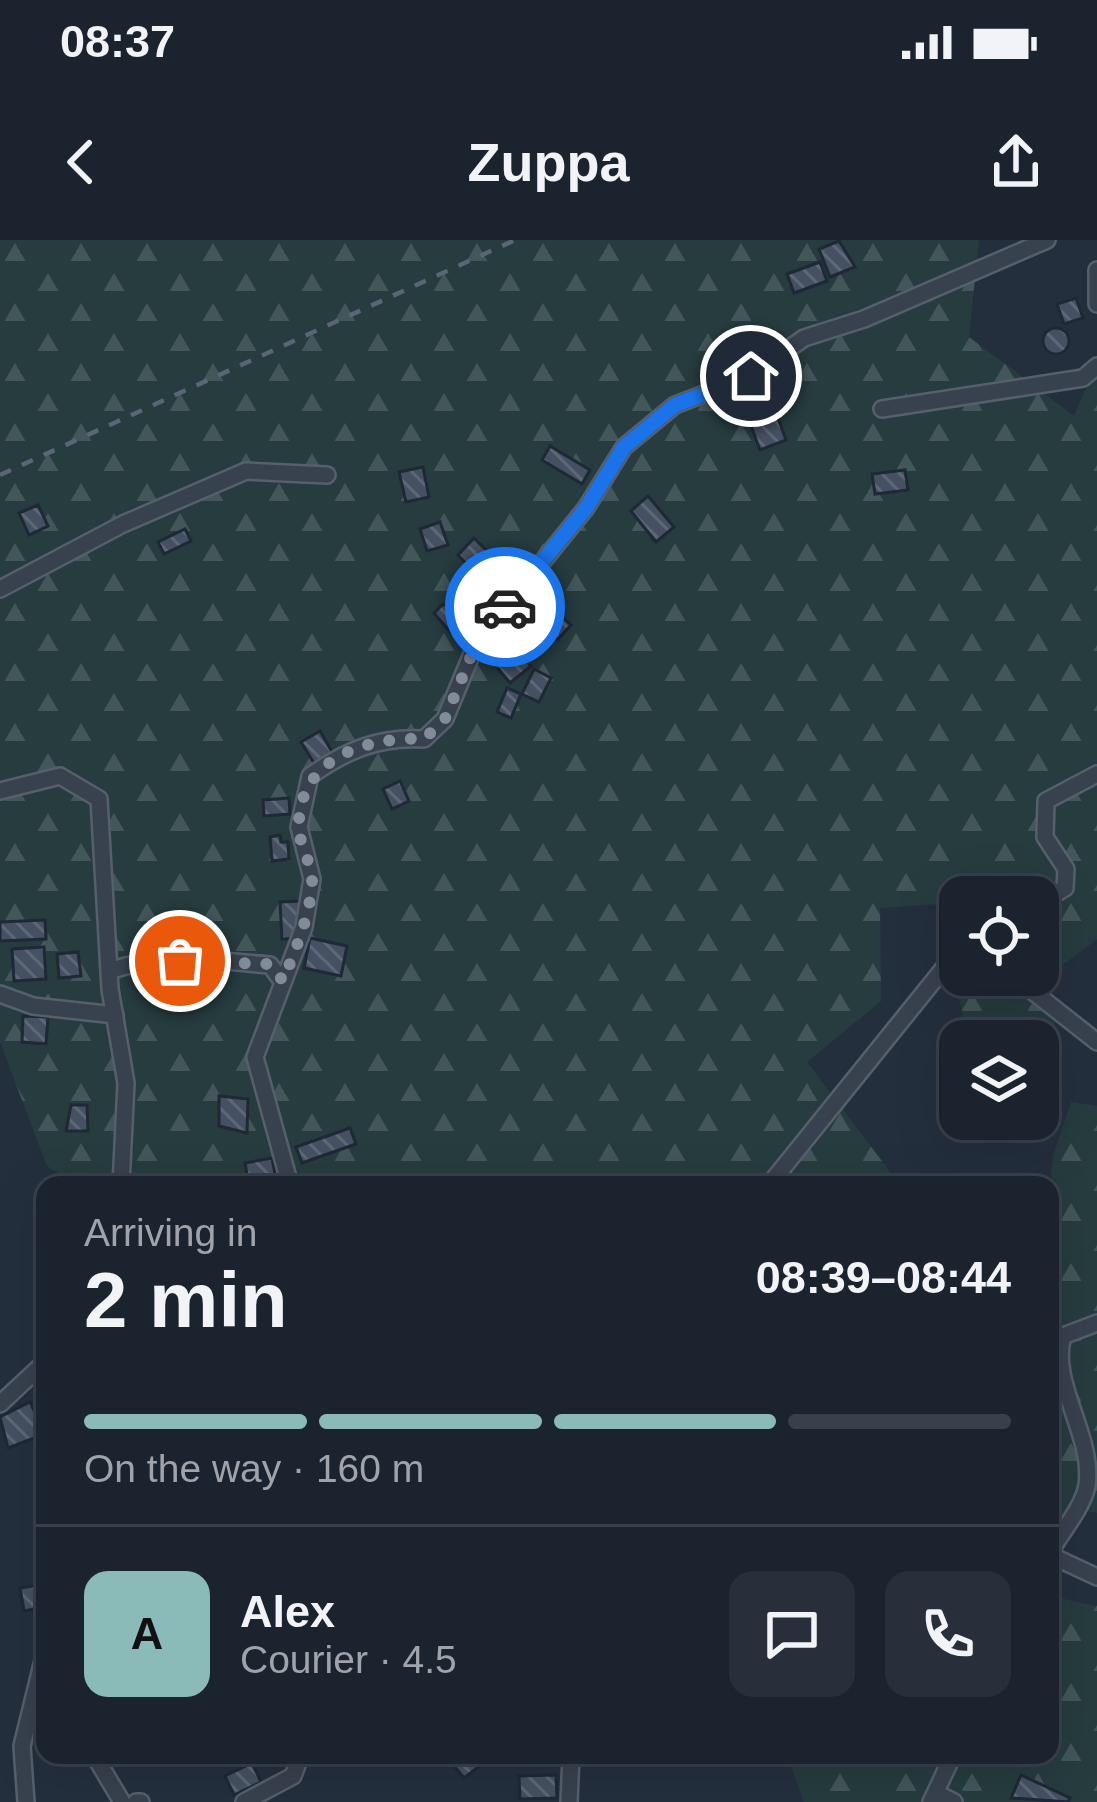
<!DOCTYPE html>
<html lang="en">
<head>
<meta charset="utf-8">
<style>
  body { margin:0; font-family:Helvetica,sans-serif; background:#282f3a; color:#f1f3f6; height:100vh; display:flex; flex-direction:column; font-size:45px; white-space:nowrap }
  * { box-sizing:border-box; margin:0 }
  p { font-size:39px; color:#a0a4aa }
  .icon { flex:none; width:66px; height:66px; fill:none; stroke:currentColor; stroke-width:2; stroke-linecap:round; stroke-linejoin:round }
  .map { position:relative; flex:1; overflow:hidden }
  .side { position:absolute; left:36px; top:936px; width:1023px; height:588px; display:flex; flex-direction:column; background:#1b232e; border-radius:24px; box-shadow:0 12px 48px #0002,0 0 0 3px #39404a }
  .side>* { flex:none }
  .controls { position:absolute; left:939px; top:636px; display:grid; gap:24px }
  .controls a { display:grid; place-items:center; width:120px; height:120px; border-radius:24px; background:#1b232e; box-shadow:0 12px 48px #0002,0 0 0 3px #39404a; font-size:60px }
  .pin { position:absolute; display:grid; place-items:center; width:102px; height:102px; color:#fff; margin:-51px; border:6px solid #fff; border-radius:50%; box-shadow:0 3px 12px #0007 }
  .courier { position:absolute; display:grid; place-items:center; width:120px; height:120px; margin:-60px; border:9px solid #1a73e8; border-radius:50%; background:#fff; color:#222; box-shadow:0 3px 15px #0007 }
  .head em { font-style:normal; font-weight:800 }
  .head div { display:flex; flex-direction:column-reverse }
  .head { display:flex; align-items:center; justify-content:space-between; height:204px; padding:0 48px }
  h1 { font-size:78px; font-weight:800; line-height:90px }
  .bar { display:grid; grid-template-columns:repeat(4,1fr); gap:18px 12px; align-content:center; height:144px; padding:0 48px }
  .bar i { height:15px; border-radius:9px; background:#39404a }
  .bar .active { background:#8bbbb9 }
  .bar p { grid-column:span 4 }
  .line { display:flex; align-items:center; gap:30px; padding:0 48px; border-top:3px solid #39404a }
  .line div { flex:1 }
  .round { display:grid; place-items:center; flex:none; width:126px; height:126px; border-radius:24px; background:#282f3a }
  .status { display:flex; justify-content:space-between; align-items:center; height:84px; padding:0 60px; background:#1b232e; direction:ltr }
  .status svg { height:33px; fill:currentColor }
  header { display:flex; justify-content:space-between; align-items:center; height:156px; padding:0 48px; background:#1b232e; font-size:54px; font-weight:800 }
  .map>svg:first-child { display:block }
  .forest { fill:url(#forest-firs); fill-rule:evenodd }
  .building { fill:url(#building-back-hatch); stroke:#1f2835; stroke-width:3 }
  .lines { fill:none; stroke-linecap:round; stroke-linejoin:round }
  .street-casing { stroke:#565f6c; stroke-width:20 }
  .street { stroke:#38414e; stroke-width:15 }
  .rail { stroke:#5a6575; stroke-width:4.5; stroke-dasharray:12 12; stroke-linecap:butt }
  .done { stroke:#828b98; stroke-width:12; stroke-dasharray:0 21.6 }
  .route { stroke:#1a73e8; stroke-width:15 }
</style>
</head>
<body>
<div class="status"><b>08:37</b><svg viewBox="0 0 49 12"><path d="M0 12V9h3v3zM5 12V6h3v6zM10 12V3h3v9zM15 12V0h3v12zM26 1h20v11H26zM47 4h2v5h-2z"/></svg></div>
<header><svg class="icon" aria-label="back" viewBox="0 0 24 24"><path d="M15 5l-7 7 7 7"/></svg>Zuppa<svg class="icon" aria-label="share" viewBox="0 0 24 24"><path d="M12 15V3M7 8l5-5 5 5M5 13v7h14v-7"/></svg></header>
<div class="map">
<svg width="1097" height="1562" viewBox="0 0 1097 1562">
  <defs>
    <pattern id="forest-firs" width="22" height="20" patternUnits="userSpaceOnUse" patternTransform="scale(3)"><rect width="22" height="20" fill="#263c3f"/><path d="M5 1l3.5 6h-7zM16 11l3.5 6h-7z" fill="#435659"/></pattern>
    <pattern id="building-back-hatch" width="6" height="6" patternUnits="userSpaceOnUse" patternTransform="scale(3)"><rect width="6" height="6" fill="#455162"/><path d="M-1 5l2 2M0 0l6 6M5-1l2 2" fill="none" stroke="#5d6877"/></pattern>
  </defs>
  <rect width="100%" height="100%" fill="#242f3e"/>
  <g class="forest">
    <path d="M0 0H979L969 97 1074 176 1097 124V699L1043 740 1063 813 1038 811V801H969L937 664 880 668 881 761 807 822 900 945H78L47 926 0 802ZM960 657H1038V735H960Z"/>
    <path d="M1071 862 1097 866V1273L1074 1268 1050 1297V953L1053 916Z"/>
    <path d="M1050 1356 1097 1366V1562H804L787 1515H1050Z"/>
  </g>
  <g class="building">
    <path d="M839 1 855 27 830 37 819 9Z"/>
    <path d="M820 22 827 41 794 53 787 34Z"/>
    <path d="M1076 58 1083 78 1064 84 1057 64Z"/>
    <circle cx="1056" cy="101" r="13"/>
    <path d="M770 156 786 200 760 210 743 165Z"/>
    <path d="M550 206 590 230 582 244 542 220Z"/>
    <path d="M423 227 429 257 406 262 399 232Z"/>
    <path d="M905 230 908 250 875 254 872 234Z"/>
    <path d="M648 256 674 287 656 302 631 271Z"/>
    <path d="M38 265 48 286 29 295 19 273Z"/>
    <path d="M440 282 448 305 427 311 420 289Z"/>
    <path d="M185 289 191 301 164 314 158 302Z"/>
    <path d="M474 298 494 318 474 331 458 315Z"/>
    <path d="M546 351 558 363 539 381 528 368Z"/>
    <path d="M442 365H449L464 382 451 393 434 373Z"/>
    <path d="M554 370 571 385 557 400 541 384Z"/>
    <path d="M506 408 511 414 517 409 531 426 510 443 491 420Z"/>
    <path d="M534 429 551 438 539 462 522 454Z"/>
    <path d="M507 448 521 454 511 478 497 472Z"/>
    <path d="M320 491 332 512 314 523 301 502Z"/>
    <path d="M400 541 409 561 392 569 383 549Z"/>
    <path d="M289 558 290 574 264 576 263 560Z"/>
    <path d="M280 595 281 602H288L289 619 272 621 270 597Z"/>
    <path d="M301 661 303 698 282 699 280 662Z"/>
    <path d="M45 680 46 699 0 701V682Z"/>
    <path d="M310 698 347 706 341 736 304 728Z"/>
    <path d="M44 707 46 739 14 741 12 709Z"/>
    <path d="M78 712 81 736 59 738 57 714Z"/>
    <path d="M23 776 48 777 46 804 22 802Z"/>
    <path d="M219 856 248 859 247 893 219 886Z"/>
    <path d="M71 865H87L88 891H66Z"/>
    <path d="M350 888 356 904 302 923 296 907Z"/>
    <path d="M272 918 277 945H249L245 923Z"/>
    <path d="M30 1162 45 1194 8 1208 0 1177Z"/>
    <path d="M45 1344V1367L24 1371 20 1348Z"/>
    <path d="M457 1515H481L486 1521 464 1538 450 1521Z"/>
    <path d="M252 1523 261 1542 234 1555 225 1536Z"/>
    <path d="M556 1535 557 1558 520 1559 519 1536Z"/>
    <path d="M1021 1535 1070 1558 1068 1562 1011 1558Z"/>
  </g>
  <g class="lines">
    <defs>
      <g id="street">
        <path d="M1097 30V64"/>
        <path d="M882 169 1083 138 1097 126"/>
        <path d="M0 349 123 284 246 231 327 235"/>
        <path d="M0 551 60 536 99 559 110 749 126 843 121 945"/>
        <path d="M1038 664 1065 648 1066 629 1045 597 1046 561 1097 534"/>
        <path d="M110 731C159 712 218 721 270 725L282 741"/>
        <path d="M1012 735 1097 802"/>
        <path d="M0 754 33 766 115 775"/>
        <path d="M290 945 255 817 304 687 312 639 299 587 310 536C345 511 379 496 424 499L445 479 476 404 586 268 624 207 675 165 751 136 804 98 864 79 1047 0"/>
        <path d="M769 945 960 708"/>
        <path d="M0 1164 45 1122"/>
        <path d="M1050 1312C1060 1294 1084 1266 1087 1245 1094 1196 1049 1142 1063 1096L1097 1083"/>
        <path d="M1050 1315 1097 1337"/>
        <path d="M94 1515 122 1562"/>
        <path d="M936 1553 954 1562"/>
        <path d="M26 1562 22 1506 45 1412"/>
        <path d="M136 1562H141"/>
        <path d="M244 1562 293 1536 301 1515"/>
        <path d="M569 1562 571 1515"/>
        <path d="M931 1562 953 1515"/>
      </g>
    </defs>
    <use href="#street" class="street-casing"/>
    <use href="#street" class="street"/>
    <path class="rail" d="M0 235 515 0"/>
  </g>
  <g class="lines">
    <path class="done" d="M180 721 270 724 283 741C295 710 310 677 312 643 313 625 300 608 299 589 296 520 365 496 424 499L445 479 476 404 505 367"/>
    <path class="route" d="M505 367 586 268 624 207 675 165 751 136"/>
  </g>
</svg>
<div class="controls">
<a><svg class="icon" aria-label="locate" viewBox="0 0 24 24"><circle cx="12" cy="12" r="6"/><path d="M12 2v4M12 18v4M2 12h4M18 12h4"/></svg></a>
<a><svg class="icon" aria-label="layers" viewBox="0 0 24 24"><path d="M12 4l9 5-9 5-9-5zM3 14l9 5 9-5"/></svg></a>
</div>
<div class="pin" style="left:180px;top:721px;background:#ea580c"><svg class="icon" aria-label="bag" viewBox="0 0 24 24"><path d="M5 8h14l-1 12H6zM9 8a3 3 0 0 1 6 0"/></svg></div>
<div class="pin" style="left:751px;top:136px;background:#1f2937"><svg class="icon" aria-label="home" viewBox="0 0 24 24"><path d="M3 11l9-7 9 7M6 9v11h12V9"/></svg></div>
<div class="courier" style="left:505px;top:367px"><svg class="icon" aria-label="car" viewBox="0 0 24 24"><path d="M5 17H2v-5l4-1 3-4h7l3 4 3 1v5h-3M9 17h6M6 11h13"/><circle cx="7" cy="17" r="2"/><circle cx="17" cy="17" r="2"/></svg></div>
<section class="side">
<div class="head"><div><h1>2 min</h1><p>Arriving in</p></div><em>08:39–08:44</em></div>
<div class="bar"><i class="active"></i><i class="active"></i><i class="active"></i><i></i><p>On the way · 160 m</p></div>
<div class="line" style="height:216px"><b class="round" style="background:#8bbbb9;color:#111">A</b><div><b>Alex</b><p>Courier · 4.5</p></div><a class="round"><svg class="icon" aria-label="chat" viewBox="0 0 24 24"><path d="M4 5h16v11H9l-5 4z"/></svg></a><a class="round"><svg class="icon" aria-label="phone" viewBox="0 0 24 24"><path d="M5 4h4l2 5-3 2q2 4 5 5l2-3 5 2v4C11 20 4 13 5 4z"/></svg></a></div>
</section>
</div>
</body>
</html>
